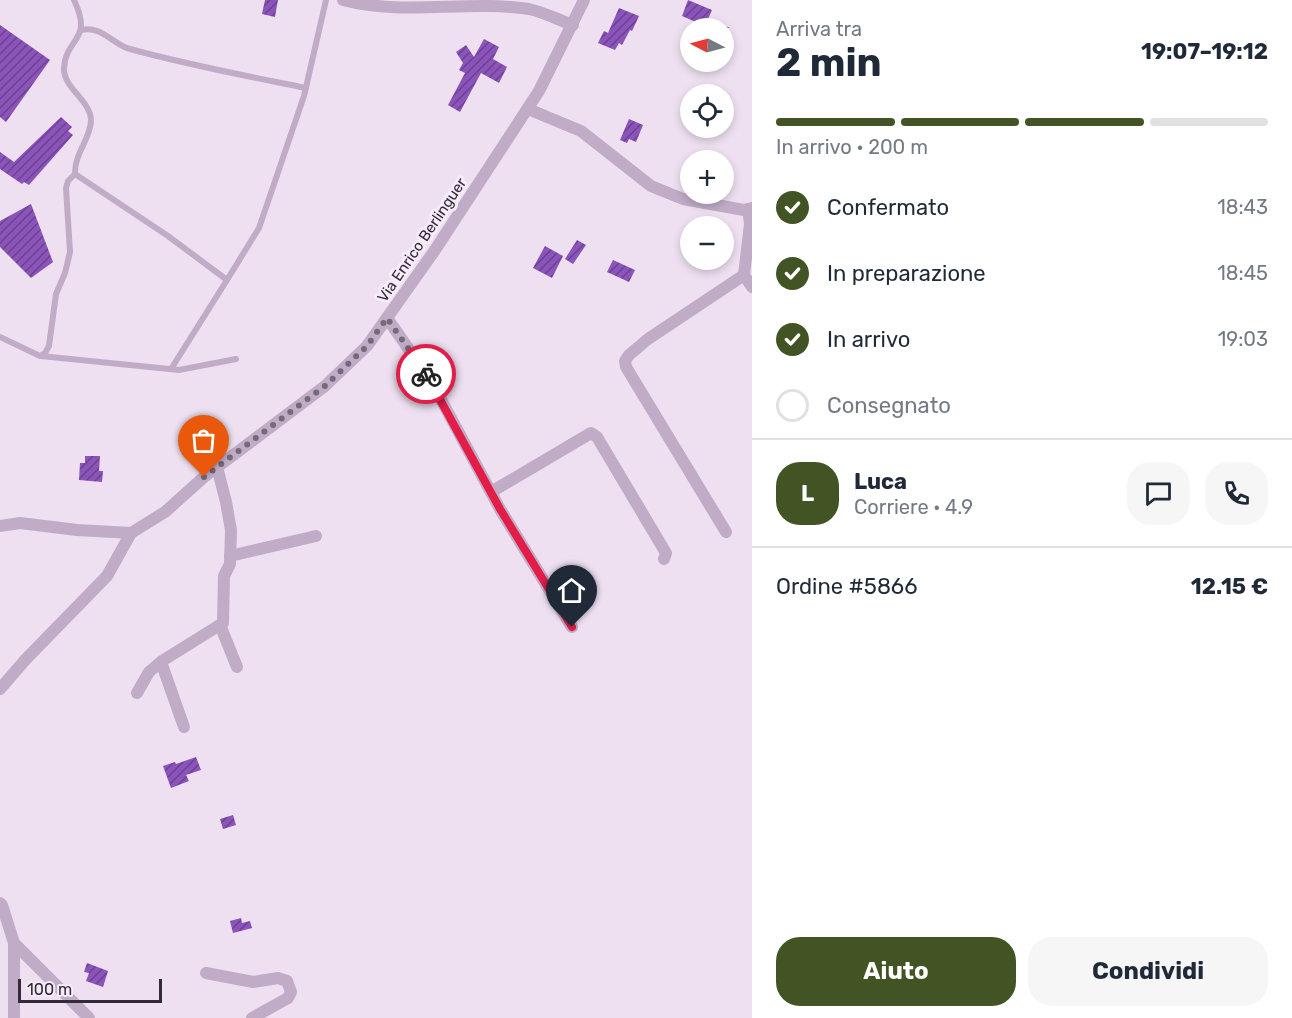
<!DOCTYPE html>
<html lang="it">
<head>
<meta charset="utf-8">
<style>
  body { margin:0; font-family:Rubik,sans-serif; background:#f6f6f7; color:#1f2937; height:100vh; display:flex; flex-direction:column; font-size:22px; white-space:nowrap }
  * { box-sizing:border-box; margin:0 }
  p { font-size:20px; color:#747a83 }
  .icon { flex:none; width:33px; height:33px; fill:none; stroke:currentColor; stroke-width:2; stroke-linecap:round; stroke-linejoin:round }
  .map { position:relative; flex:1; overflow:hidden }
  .drawer { display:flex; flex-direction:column; background:#fff; width:540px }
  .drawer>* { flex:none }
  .needle { width:39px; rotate:276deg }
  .controls { position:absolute; left:680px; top:18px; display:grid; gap:12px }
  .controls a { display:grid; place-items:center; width:54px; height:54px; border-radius:50%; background:#fff; box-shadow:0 3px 9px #0003; font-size:30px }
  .scale { position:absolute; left:18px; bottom:15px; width:144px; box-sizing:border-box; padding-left:6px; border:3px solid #322b37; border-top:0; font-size:16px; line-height:21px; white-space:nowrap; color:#322b37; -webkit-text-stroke:4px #f6ecf9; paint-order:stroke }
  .pin { position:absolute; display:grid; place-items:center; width:51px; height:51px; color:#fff; margin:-62px -26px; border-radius:50% 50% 50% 0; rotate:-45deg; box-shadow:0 0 6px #0007 }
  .pin .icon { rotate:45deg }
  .courier { position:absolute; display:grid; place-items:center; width:60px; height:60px; margin:-30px; border:4px solid #e11d48; border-radius:50%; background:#fff; color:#222; box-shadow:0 2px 8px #0007 }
  .headline em { font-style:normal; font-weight:700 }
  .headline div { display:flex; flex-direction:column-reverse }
  .headline { display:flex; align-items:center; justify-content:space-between; height:102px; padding:0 24px }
  h1 { font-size:39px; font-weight:700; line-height:45px }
  .bar { display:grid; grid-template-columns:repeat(4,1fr); gap:9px 6px; align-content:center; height:72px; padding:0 24px }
  .bar i { height:8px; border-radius:4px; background:#e0e1e3 }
  .bar .current { background:#435424 }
  .bar p { grid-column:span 4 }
  .line { display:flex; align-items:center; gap:15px; padding:0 24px; border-top:2px solid #e0e1e3 }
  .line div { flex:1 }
  .round { display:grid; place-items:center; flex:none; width:63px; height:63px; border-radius:24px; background:#f6f6f7 }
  ol { padding:0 24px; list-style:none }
  li { display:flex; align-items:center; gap:18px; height:66px }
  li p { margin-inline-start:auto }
  li .icon { padding:6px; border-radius:50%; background:#435424; color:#fff; stroke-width:4 }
  li:last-child { color:#747a83 }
  li i { width:33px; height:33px; border:3px solid #e0e1e3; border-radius:50% }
  .cta { display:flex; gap:12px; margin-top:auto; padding:12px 24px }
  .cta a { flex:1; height:69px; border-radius:24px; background:#435424; color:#fff; font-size:24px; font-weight:700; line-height:69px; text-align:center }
  .cta a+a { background:#f6f6f7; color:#1f2937 }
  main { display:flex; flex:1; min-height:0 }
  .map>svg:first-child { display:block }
  .building { fill:url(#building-hatch) }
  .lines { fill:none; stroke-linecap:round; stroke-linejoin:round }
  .lane { stroke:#c1acc8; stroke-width:6 }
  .street { stroke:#c1acc8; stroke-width:12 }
  .done { stroke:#746a78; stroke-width:6; stroke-dasharray:0 10.8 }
  .route { stroke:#e11d48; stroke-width:8 }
  .labels { text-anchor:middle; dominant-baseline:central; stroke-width:6; stroke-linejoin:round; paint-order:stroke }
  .street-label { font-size:15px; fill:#322b37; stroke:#f6ecf9 }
</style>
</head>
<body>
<main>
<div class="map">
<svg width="752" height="1018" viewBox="0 0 752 1018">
  <defs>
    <pattern id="building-hatch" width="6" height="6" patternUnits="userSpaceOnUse" patternTransform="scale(1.5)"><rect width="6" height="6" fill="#8b54ba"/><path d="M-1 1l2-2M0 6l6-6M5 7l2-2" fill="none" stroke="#6c4290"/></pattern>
  </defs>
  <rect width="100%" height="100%" fill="#eee0f1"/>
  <g class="building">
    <path d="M265 0H278L275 17 262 14Z"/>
    <path d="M688 0 712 10 705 26 682 16Z"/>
    <path d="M619 8 639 16 632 31 630 30 622 45 619 43 615 50 598 43 604 31 608 33Z"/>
    <path d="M708 19 730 28H704Z"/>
    <path d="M0 25 50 60 6 122 0 117Z"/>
    <path d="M484 39 499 47 493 59 507 67 499 83 481 73 460 112 448 105 465 73 459 70 463 63 456 52 466 45 474 57Z"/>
    <path d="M61 117 72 127 68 131 73 135 29 185 24 182 22 184 0 169V152L14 162Z"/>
    <path d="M629 119 643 125 636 142 629 139 627 143 620 140Z"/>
    <path d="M31 204 53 262 31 278 0 247V221Z"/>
    <path d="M577 240 586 245 573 264 565 259Z"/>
    <path d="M545 246 563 256 552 278 533 268Z"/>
    <path d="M613 260 635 270 629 282 607 272Z"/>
    <path d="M85 456H100L99 471H103L102 482 79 480 80 463H85Z"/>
    <path d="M196 757 201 770 186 775 189 781 171 788 163 766 175 762 176 764Z"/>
    <path d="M233 815 236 825 223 829 220 819Z"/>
    <path d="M241 918 242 923 250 921 252 928 233 933 230 921Z"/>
    <path d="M87 963 108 971 103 987 86 981 89 973 84 972Z"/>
  </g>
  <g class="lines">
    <g class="lane">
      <path d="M74 0C94 42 65 37 64 69 64 89 91 100 91 121 90 140 74 154 75 174L168 236 227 280 259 228 304 96 326 0"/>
      <path d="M81 30C102 25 113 45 130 49 188 65 247 76 306 88"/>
      <path d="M0 337 40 356 45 353 49 346 56 294 65 273 70 252 66 188 68 181 75 174"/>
      <path d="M41 356 179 370 236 359"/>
      <path d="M171 369 227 280"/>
    </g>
    <g class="street">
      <path d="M343 0C403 16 467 0 529 9 543 12 559 20 573 25"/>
      <path d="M528 109 581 131 651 186 683 199 744 210 752 208"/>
      <path d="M748 209 750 224 744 275 752 287"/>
      <path d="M387 318 431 381 500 509 572 627"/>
      <path d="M491 492 591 433 597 437 666 553 664 559"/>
      <path d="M0 526 20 523 77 530 131 533 165 512 204 477 325 386 367 346 435 250 539 91 584 0"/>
      <path d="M726 532 626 367 625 361 629 355 648 339 744 275"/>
      <path d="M230 556 316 536"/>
      <path d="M220 625 237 667"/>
      <path d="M161 662 184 727"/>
      <path d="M0 689 26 659 107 576 131 533"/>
      <path d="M137 693 149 672 162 661 223 623 224 576 230 564 231 530 226 502 217 467"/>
      <path d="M0 903 2 905 14 943 89 1018"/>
      <path d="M206 973 253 982 278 978 287 981 291 992 288 998 252 1018"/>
      <path d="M14 1018V943"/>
    </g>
  </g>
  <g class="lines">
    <path class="done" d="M204 477 325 386 367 346 387 318 426 374"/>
    <path class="route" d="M426 374 500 509 572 627"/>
  </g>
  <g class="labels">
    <g class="street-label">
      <text transform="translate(422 240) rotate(-56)">Via Enrico Berlinguer</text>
    </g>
  </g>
</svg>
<div class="controls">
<a><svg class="needle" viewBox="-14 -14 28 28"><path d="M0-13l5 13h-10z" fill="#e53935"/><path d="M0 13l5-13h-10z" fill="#747a83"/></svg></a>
<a><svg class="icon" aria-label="locate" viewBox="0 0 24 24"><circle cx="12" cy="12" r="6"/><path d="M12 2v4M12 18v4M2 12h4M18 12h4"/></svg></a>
<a>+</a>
<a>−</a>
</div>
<div class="scale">100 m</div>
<div class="pin" style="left:204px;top:477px;background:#ea580c"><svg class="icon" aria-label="bag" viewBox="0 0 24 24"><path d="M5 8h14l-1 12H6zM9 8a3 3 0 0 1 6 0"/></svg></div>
<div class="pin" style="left:572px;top:627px;background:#1f2937"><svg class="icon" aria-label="home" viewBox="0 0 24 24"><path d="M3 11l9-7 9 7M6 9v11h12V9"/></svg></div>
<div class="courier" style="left:426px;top:374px"><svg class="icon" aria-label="bike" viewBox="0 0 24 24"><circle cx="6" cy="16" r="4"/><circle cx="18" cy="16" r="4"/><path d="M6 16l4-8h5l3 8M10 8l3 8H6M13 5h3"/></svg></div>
</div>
<section class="drawer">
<div class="headline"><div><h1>2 min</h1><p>Arriva tra</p></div><em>19:07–19:12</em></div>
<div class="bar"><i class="current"></i><i class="current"></i><i class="current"></i><i></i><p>In arrivo · 200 m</p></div>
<ol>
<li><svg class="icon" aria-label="check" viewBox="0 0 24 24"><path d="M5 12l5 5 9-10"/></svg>Confermato<p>18:43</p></li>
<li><svg class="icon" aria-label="check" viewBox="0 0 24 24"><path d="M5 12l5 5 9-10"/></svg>In preparazione<p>18:45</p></li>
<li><svg class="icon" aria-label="check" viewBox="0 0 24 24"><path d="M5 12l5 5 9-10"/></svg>In arrivo<p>19:03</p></li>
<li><i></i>Consegnato</li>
</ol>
<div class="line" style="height:108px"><b class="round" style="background:#435424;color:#fff">L</b><div><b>Luca</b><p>Corriere · 4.9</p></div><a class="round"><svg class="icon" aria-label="chat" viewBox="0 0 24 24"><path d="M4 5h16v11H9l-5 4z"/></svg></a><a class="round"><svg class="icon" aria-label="phone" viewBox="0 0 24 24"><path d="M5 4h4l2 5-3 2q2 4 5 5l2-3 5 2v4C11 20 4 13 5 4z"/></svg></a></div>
<div class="line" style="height:78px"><div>Ordine #5866</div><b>12.15 €</b></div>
<div class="cta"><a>Aiuto</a><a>Condividi</a></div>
</section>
</main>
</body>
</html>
